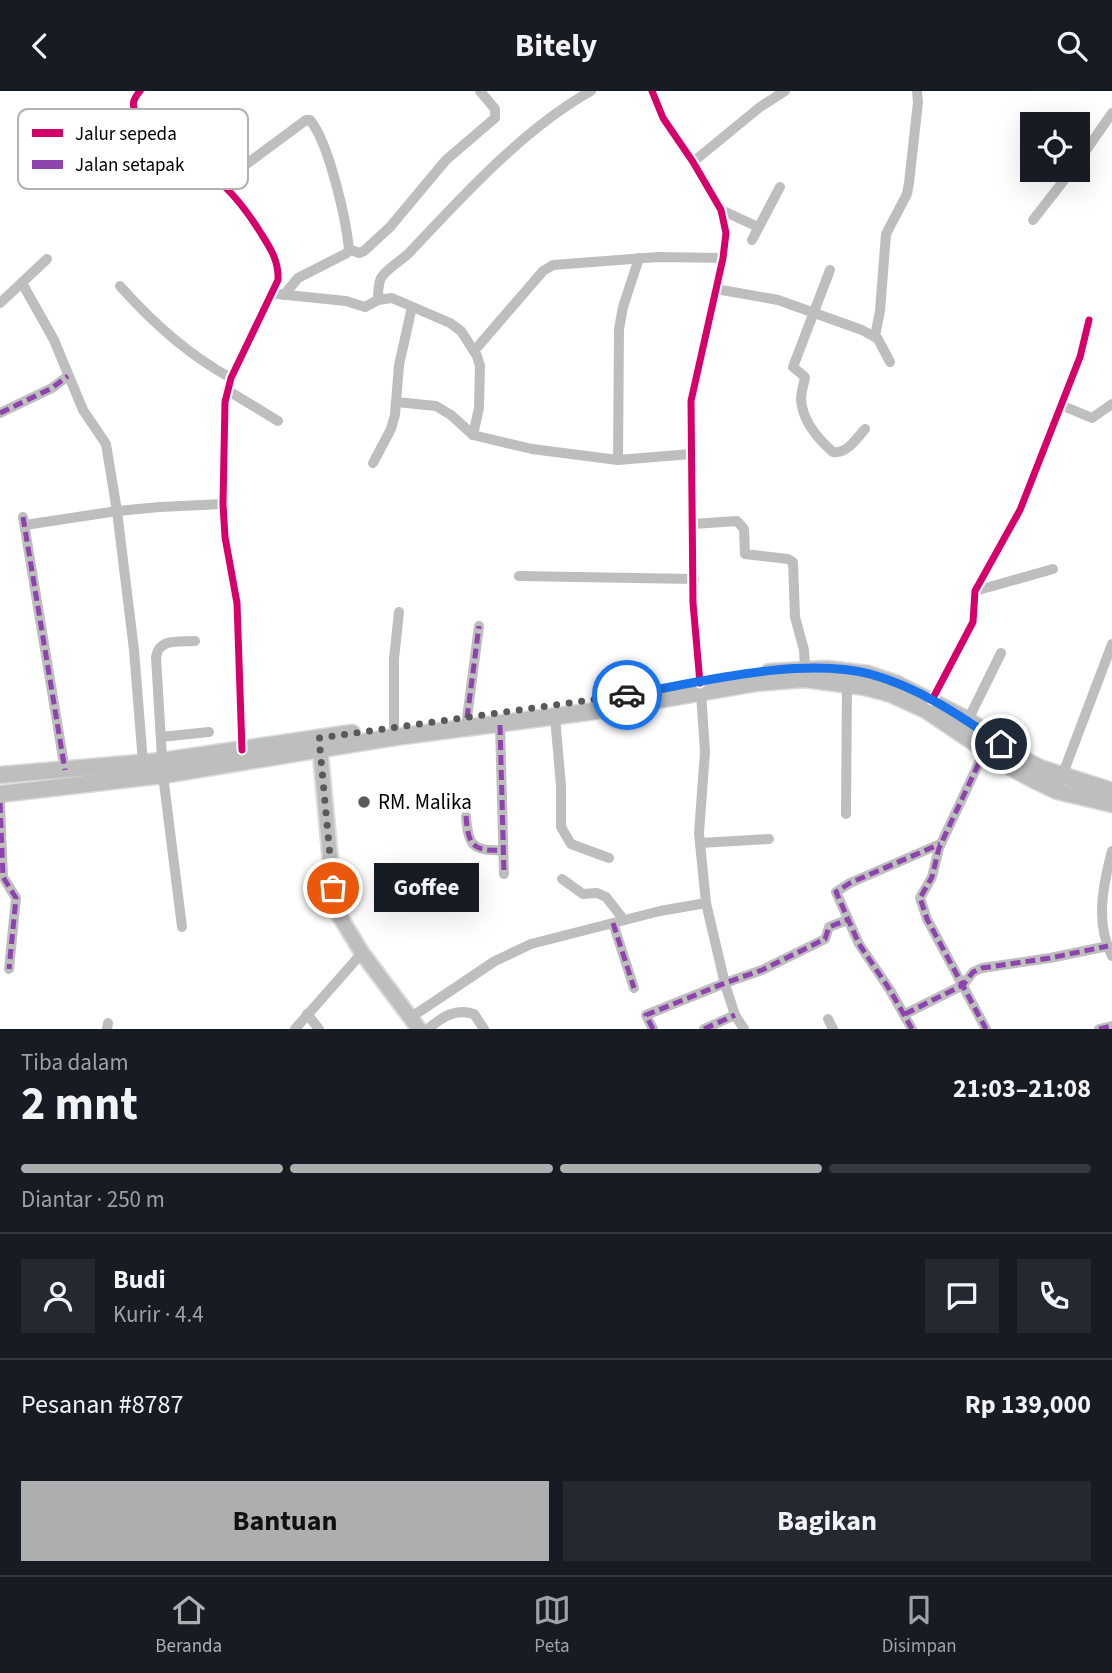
<!DOCTYPE html>
<html lang="id">
<head>
<meta charset="utf-8">
<style>
  body { margin:0; font-family:"Source Sans 3",sans-serif; background:#242831; color:#f1f3f6; height:100vh; display:flex; flex-direction:column; font-size:26px; white-space:nowrap }
  * { box-sizing:border-box; margin:0 }
  p { font-size:23px; color:#9ea1a6 }
  .icon { flex:none; width:38px; height:38px; fill:none; stroke:currentColor; stroke-width:2; stroke-linecap:round; stroke-linejoin:round }
  .map { position:relative; height:938px; overflow:hidden }
  .details { display:flex; flex-direction:column; background:#171b24; flex:1 }
  .details>* { flex:none }
  .fabs { position:absolute; left:1020px; top:21px; display:grid; gap:14px }
  .fabs a { display:grid; place-items:center; width:70px; height:70px; border-radius:0px; background:#171b24; box-shadow:0 7px 28px #0002; font-size:35px }
  .pin { position:absolute; display:grid; place-items:center; width:60px; height:60px; color:#fff; margin:-30px; border:4px solid #fff; border-radius:50%; box-shadow:0 2px 7px #0007 }
  .courier { position:absolute; display:grid; place-items:center; width:70px; height:70px; margin:-35px; border:5px solid #1a73e8; border-radius:50%; background:#fff; color:#222; box-shadow:0 2px 9px #0007 }
  .bubble { position:absolute; height:49px; border-radius:0px; background:#171b24; box-shadow:0 7px 28px #0002; font-size:23px; font-weight:700; line-height:49px; text-align:center }
  .headline em { font-style:normal; font-weight:700 }
  .headline div { display:flex; flex-direction:column-reverse }
  .headline { display:flex; align-items:center; justify-content:space-between; height:119px; padding:0 21px }
  h1 { font-size:46px; font-weight:700; line-height:52px }
  .bar { display:grid; grid-template-columns:repeat(4,1fr); gap:10px 7px; align-content:center; height:84px; padding:0 21px }
  .bar i { height:9px; border-radius:5px; background:#363941 }
  .bar .on { background:#adaeaf }
  .bar p { grid-column:span 4 }
  .line { display:flex; align-items:center; gap:18px; padding:0 21px; border-top:2px solid #363941 }
  .line div { flex:1 }
  .round { display:grid; place-items:center; flex:none; width:74px; height:74px; border-radius:0px; background:#242831 }
  .cta { display:flex; gap:14px; margin-top:auto; padding:14px 21px }
  .cta a { flex:1; height:80px; border-radius:0px; background:#adaeaf; color:#111; font-size:28px; font-weight:700; line-height:80px; text-align:center }
  .cta a+a { background:#242831; color:#f1f3f6 }
  header { display:flex; justify-content:space-between; align-items:center; height:91px; padding:0 21px; background:#171b24; font-size:32px; font-weight:700 }
  .dock { display:flex; justify-content:space-around; align-items:center; height:98px; border-top:2px solid #363941; background:#171b24; font-size:19px; color:#9ea1a6 }
  .dock a { display:grid; justify-items:center; gap:4px }
  .dock .on { color:#adaeaf }
  .map>svg:first-child { display:block }
  .lines { fill:none; stroke-linecap:round; stroke-linejoin:round }
  .major-casing { stroke:#dbdbdb; stroke-width:18 }
  .highway-casing { stroke:#dbdbdb; stroke-width:19 }
  .minor { stroke:#bebebe; stroke-width:10 }
  .major { stroke:#bebebe; stroke-width:14 }
  .highway { stroke:#bebebe; stroke-width:16 }
  .quiet { stroke:#8e44ad; stroke-width:5; stroke-dasharray:10 5; stroke-linecap:butt }
  .cycleway-casing { stroke:#fff; stroke-width:11 }
  .cycleway { stroke:#d6006c; stroke-width:7 }
  .done { stroke:#595959; stroke-width:7; stroke-dasharray:0 12.6 }
  .route { stroke:#1a73e8; stroke-width:9 }
  .poi-dot { fill:#595959; stroke:#fff; stroke-width:2.5 }
  .labels { text-anchor:middle; dominant-baseline:central; stroke-width:7; stroke-linejoin:round; paint-order:stroke }
  .poi-label { font-size:21px; fill:#000; stroke:#fff; text-anchor:start }
  .key { fill:#fff; stroke:#b2b2b2; stroke-width:2 }
  .key-label { font-size:19px; fill:#000 }
</style>
</head>
<body>
<header><svg class="icon" aria-label="back" viewBox="0 0 24 24"><path d="M15 5l-7 7 7 7"/></svg>Bitely<svg class="icon" aria-label="search" viewBox="0 0 24 24"><circle cx="10" cy="10" r="6"/><path d="M15 15l6 6"/></svg></header>
<div class="map">
<svg width="1112" height="938" viewBox="0 0 1112 938">
  <rect width="100%" height="100%" fill="#fff"/>
  <g class="lines">
    <defs>
      <path id="major" d="M319 647 333 797 339 824 362 862 419 938"/>
      <g id="highway">
        <path d="M769 581 827 578 868 583 895 592 968 629 1018 665 1040 677 1112 700"/>
        <path d="M0 684 162 670 352 642"/>
        <path d="M0 703 163 684 395 646 588 621 756 592 805 588 865 596 891 603 926 619 1012 677 1032 688 1057 700 1112 713"/>
      </g>
    </defs>
    <use href="#major" class="major-casing"/>
    <use href="#highway" class="highway-casing"/>
    <g class="minor">
      <path d="M140 0C135 6 131 12 135 20 150 46 199 72 222 93 237 107 251 126 262 144 271 158 279 171 278 189L231 287 225 311 223 413 225 446 237 512 242 659"/>
      <path d="M652 0 663 27 693 71 721 119 726 142 723 167 691 310 693 512 700 592"/>
      <path d="M693 71 760 16 785 0"/>
      <path d="M1078 71 1112 22"/>
      <path d="M221 92 306 29H310C329 52 346 128 349 158L347 162 298 187 284 204"/>
      <path d="M721 119 758 136"/>
      <path d="M1033 129 1072 79"/>
      <path d="M752 149 780 96"/>
      <path d="M349 158 359 162 364 160 390 136 446 69 495 27V18L480 0"/>
      <path d="M830 179 793 276 805 286C804 293 801 301 801 308 802 329 818 348 833 361 847 363 856 348 865 338"/>
      <path d="M22 192 54 249 83 319 106 353 117 420 25 434"/>
      <path d="M120 195C152 231 188 264 231 287"/>
      <path d="M716 198 778 209 862 239 878 248 890 271"/>
      <path d="M277 203 346 210 365 216 378 209 392 207 450 232 461 240 477 265 480 275 479 317 473 344"/>
      <path d="M378 209C378 202 378 193 381 187 386 178 401 170 409 162 462 106 523 38 591 0"/>
      <path d="M0 212 47 168"/>
      <path d="M875 245 880 220 886 143 907 103 909 92 918 11 917 0"/>
      <path d="M474 260 543 180 553 174 658 166 723 167"/>
      <path d="M227 299 278 330"/>
      <path d="M396 311 436 315 451 324 473 344 532 358 618 369 691 363"/>
      <path d="M1061 314 1092 327 1112 313"/>
      <path d="M0 322 52 297 68 285"/>
      <path d="M618 369 619 238 623 216 639 167"/>
      <path d="M373 372 391 338 395 324 399 274 412 216"/>
      <path d="M23 426 65 679"/>
      <path d="M693 433 737 430 744 438 745 463 788 468 793 471 795 526 804 559 805 577"/>
      <path d="M519 485 694 488"/>
      <path d="M975 500 1053 478"/>
      <path d="M701 601 705 661 699 742 706 812 725 893 735 924 744 938"/>
      <path d="M932 609 973 531 975 500 1020 419 1080 266 1089 229"/>
      <path d="M555 626 561 695V736L571 753 609 767"/>
      <path d="M467 627 479 535"/>
      <path d="M968 629 1001 562"/>
      <path d="M500 634 504 783"/>
      <path d="M394 636V568L399 521"/>
      <path d="M161 646 209 641"/>
      <path d="M985 659 939 757 932 786 920 807 927 828 986 938"/>
      <path d="M143 672 134 559 117 420 160 416 223 413"/>
      <path d="M1061 688 1112 553"/>
      <path d="M0 712 3 786 16 807 9 878"/>
      <path d="M846 723 847 592"/>
      <path d="M466 725C468 753 472 761 502 759"/>
      <path d="M700 752 769 748"/>
      <path d="M1112 760C1103 794 1095 832 1112 865"/>
      <path d="M562 788 583 803 597 802 606 806 624 829"/>
      <path d="M613 832 634 897"/>
      <path d="M182 836 163 684 156 566C159 547 179 551 195 550"/>
      <path d="M307 923 319 938"/>
      <path d="M905 923 963 894 973 881 982 877 1050 867 1108 855"/>
      <path d="M410 927 495 870 531 853 660 820 706 812"/>
      <path d="M828 928 833 938"/>
      <path d="M107 938 108 932"/>
      <path d="M295 938 362 862"/>
      <path d="M428 938C442 926 455 917 474 923L484 938"/>
      <path d="M653 938 646 924 725 892 762 879 825 848 829 836 847 829"/>
      <path d="M704 938 735 924"/>
      <path d="M912 938 890 899 859 853 836 801 850 792 940 753"/>
      <path d="M1099 938 1112 935"/>
    </g>
    <use href="#major" class="major"/>
    <use href="#highway" class="highway"/>
    <g class="quiet">
      <path d="M0 322 52 297 68 285"/>
      <path d="M23 426 65 679"/>
      <path d="M467 627 479 535"/>
      <path d="M500 634 504 783"/>
      <path d="M985 659 939 757 932 786 920 807 927 828 986 938"/>
      <path d="M0 712 3 786 16 807 9 878"/>
      <path d="M466 725C468 753 472 761 502 759"/>
      <path d="M613 832 634 897"/>
      <path d="M905 923 963 894 973 881 982 877 1050 867 1108 855"/>
      <path d="M653 938 646 924 725 892 762 879 825 848 829 836 847 829"/>
      <path d="M704 938 735 924"/>
      <path d="M912 938 890 899 859 853 836 801 850 792 940 753"/>
      <path d="M1099 938 1112 935"/>
    </g>
    <defs>
      <g id="cycleway">
        <path d="M140 0C135 6 131 12 135 20 150 46 199 72 222 93 237 107 251 126 262 144 271 158 279 171 278 189L231 287 225 311 223 413 225 446 237 512 242 659"/>
        <path d="M652 0 663 27 693 71 721 119 726 142 723 167 691 310 693 512 700 592"/>
        <path d="M932 609 973 531 975 500 1020 419 1080 266 1089 229"/>
      </g>
    </defs>
    <use href="#cycleway" class="cycleway-casing"/>
    <use href="#cycleway" class="cycleway"/>
  </g>
  <g class="lines">
    <path class="done" d="M333 797 319 647 627 604"/>
    <path class="route" d="M627 604C697 592 800 565 870 583 918 596 961 625 1001 653"/>
  </g>
  <circle class="poi-dot" cx="364" cy="711" r="7"/>
  <g class="labels">
    <g class="poi-label">
      <text x="378" y="711">RM. Malika</text>
    </g>
  </g>
  <rect x="18" y="18" width="230" height="80" rx="10" class="key"/>
  <rect x="32" y="38" width="31" height="8" fill="#d6006c"/>
  <rect x="32" y="69" width="31" height="9" fill="#8e44ad"/>
  <g class="key-label">
    <text x="75" y="49">Jalur sepeda</text>
    <text x="75" y="80">Jalan setapak</text>
  </g>
</svg>
<div class="fabs">
<a><svg class="icon" aria-label="locate" viewBox="0 0 24 24"><circle cx="12" cy="12" r="6"/><path d="M12 2v4M12 18v4M2 12h4M18 12h4"/></svg></a>
</div>
<div class="pin" style="left:333px;top:797px;background:#ea580c"><svg class="icon" aria-label="bag" viewBox="0 0 24 24"><path d="M5 8h14l-1 12H6zM9 8a3 3 0 0 1 6 0"/></svg></div>
<div class="pin" style="left:1001px;top:653px;background:#1f2937"><svg class="icon" aria-label="home" viewBox="0 0 24 24"><path d="M3 11l9-7 9 7M6 9v11h12V9"/></svg></div>
<div class="courier" style="left:627px;top:604px"><svg class="icon" aria-label="car" viewBox="0 0 24 24"><path d="M5 17H2v-5l4-1 3-4h7l3 4 3 1v5h-3M9 17h6M6 11h13"/><circle cx="7" cy="17" r="2"/><circle cx="17" cy="17" r="2"/></svg></div>
<div class="bubble" style="left:374px;top:772px;width:105px">Goffee</div>
</div>
<section class="details">
<div class="headline"><div><h1>2 mnt</h1><p>Tiba dalam</p></div><em>21:03–21:08</em></div>
<div class="bar"><i class="on"></i><i class="on"></i><i class="on"></i><i></i><p>Diantar · 250 m</p></div>
<div class="line" style="height:126px"><a class="round"><svg class="icon" aria-label="person" viewBox="0 0 24 24"><circle cx="12" cy="8" r="4"/><path d="M4 21q1-7 8-7t8 7"/></svg></a><div><b>Budi</b><p>Kurir · 4.4</p></div><a class="round"><svg class="icon" aria-label="chat" viewBox="0 0 24 24"><path d="M4 5h16v11H9l-5 4z"/></svg></a><a class="round"><svg class="icon" aria-label="phone" viewBox="0 0 24 24"><path d="M5 4h4l2 5-3 2q2 4 5 5l2-3 5 2v4C11 20 4 13 5 4z"/></svg></a></div>
<div class="line" style="height:91px"><div>Pesanan #8787</div><b>Rp 139,000</b></div>
<div class="cta"><a>Bantuan</a><a>Bagikan</a></div>
</section>
<nav class="dock">
<a class="on"><svg class="icon" aria-label="home" viewBox="0 0 24 24"><path d="M3 11l9-7 9 7M6 9v11h12V9"/></svg>Beranda</a>
<a><svg class="icon" aria-label="map" viewBox="0 0 24 24"><path d="M3 6l6-2 6 2 6-2v14l-6 2-6-2-6 2zM9 4v14M15 6v14"/></svg>Peta</a>
<a><svg class="icon" aria-label="saved" viewBox="0 0 24 24"><path d="M7 4h10v16l-5-4-5 4z"/></svg>Disimpan</a>
</nav>
</body>
</html>
